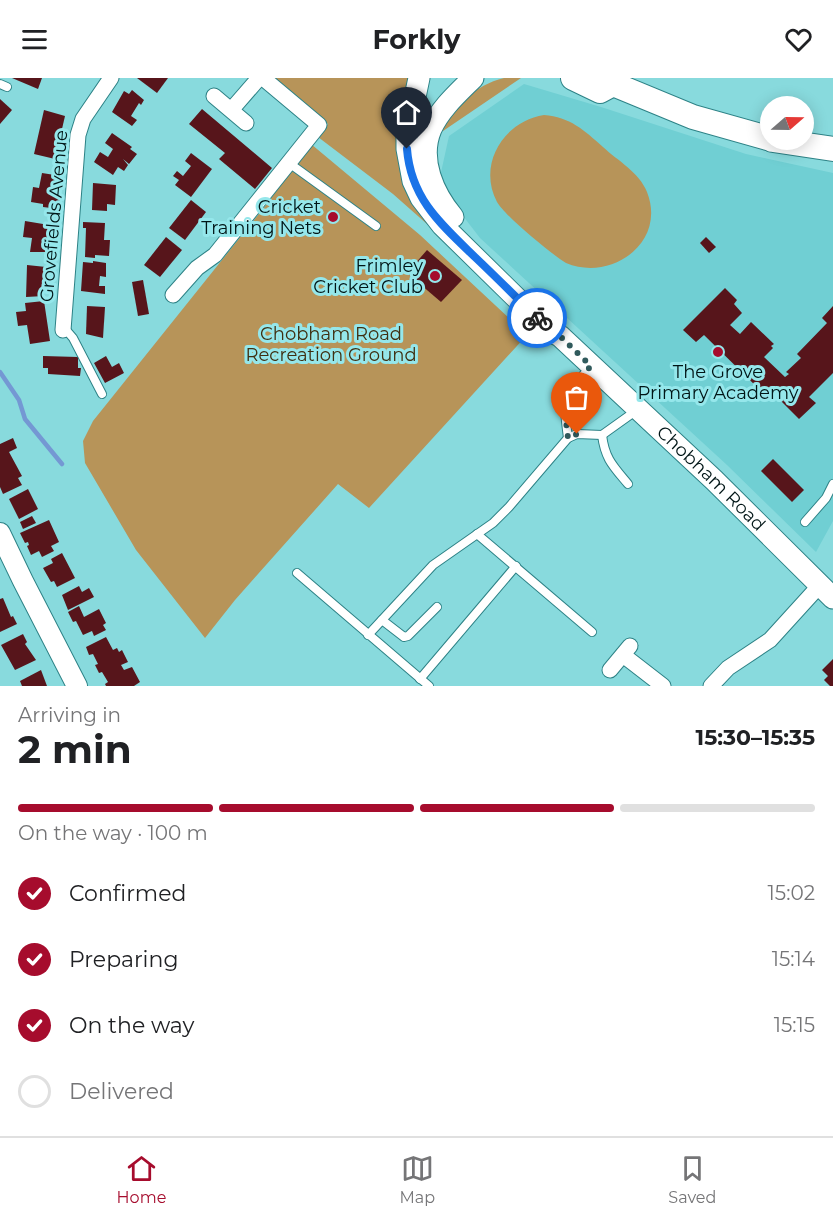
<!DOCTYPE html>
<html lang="en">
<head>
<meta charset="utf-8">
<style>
  body { margin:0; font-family:Montserrat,sans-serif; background:#f6f6f6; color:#202124; height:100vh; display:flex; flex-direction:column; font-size:22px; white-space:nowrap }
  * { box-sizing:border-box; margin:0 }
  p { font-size:20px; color:#757577 }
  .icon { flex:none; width:33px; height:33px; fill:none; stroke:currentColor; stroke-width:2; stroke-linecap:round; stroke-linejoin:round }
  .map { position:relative; height:608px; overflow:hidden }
  .side { display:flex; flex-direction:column; background:#fff; flex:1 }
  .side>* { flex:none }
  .needle { width:39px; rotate:70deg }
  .buttons { position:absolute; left:760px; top:18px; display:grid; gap:12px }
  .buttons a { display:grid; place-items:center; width:54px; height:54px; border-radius:50%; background:#fff; box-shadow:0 3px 15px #0003; font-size:30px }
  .pin { position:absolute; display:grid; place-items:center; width:51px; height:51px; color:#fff; margin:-62px -26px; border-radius:50% 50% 50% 0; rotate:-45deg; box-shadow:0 0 6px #0007 }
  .pin .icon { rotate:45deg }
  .courier { position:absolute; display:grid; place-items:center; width:60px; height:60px; margin:-30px; border:4px solid #1a73e8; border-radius:50%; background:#fff; color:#222; box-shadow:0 2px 8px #0007 }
  .summary em { font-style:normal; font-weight:700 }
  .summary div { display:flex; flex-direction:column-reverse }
  .summary { display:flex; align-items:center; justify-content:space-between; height:102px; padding:0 18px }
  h1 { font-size:39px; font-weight:700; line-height:45px }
  .bar { display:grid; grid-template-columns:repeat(4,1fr); gap:9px 6px; align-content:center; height:72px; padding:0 18px }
  .bar i { height:8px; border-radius:4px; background:#e0e0e0 }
  .bar .selected { background:#a60c2d }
  .bar p { grid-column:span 4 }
  ol { padding:0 18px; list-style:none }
  li { display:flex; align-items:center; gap:18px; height:66px }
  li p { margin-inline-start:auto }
  li .icon { padding:6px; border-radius:50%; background:#a60c2d; color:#fff; stroke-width:4 }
  li:last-child { color:#757577 }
  li i { width:33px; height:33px; border:3px solid #e0e0e0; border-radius:50% }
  header { display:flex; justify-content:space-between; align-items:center; height:78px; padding:0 18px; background:#fff; font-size:27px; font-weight:700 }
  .dock { display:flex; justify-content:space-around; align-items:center; height:84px; border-top:2px solid #e0e0e0; background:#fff; font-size:16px; color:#757577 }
  .dock a { display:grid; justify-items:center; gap:3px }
  .dock .selected { color:#a60c2d }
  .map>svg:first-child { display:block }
  .built { fill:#70cfd3 }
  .green { fill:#b79459 }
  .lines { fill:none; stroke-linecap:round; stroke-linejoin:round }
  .stream { stroke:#7498d3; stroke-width:4.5 }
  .building { fill:#57151b }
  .service-casing { stroke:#2d8286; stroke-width:10 }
  .minor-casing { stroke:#2d8286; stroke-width:17 }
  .tertiary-casing { stroke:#2d8286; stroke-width:22 }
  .secondary-casing { stroke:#2d8286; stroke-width:23 }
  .primary-casing { stroke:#2d8286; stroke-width:26 }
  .service { stroke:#fff; stroke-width:8 }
  .minor { stroke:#fff; stroke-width:15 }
  .tertiary { stroke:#fff; stroke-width:20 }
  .secondary { stroke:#fff; stroke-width:21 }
  .primary { stroke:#fff; stroke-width:24 }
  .done { stroke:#305a5c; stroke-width:6; stroke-dasharray:0 10.8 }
  .route { stroke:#1a73e8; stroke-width:8 }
  .poi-dot { fill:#a60c2d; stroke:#95e7eb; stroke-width:2 }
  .labels { text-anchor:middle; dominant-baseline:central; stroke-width:6; stroke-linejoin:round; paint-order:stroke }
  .poi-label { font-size:18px; fill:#001516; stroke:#95e7eb; text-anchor:end }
  .street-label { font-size:18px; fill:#001516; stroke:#95e7eb }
  .park-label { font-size:18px; fill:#3f2f11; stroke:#95e7eb }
</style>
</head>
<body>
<header><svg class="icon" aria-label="menu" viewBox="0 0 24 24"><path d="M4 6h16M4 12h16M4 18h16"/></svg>Forkly<svg class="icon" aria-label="heart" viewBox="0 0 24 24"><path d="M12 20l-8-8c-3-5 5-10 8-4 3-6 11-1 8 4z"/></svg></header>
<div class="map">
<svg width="833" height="608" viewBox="0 0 833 608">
  <rect width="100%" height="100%" fill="#88dadd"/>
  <path class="built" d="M524 6 601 29 746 76 833 95V443L816 474 727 387 480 160 453 125 440 99 449 58Z"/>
  <g class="green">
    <path d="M273 0H409V16L436 154 393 116 318 59 328 46Z"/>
    <path d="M504 0H521L443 53 435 50C457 29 474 7 504 0Z"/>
    <path d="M544 37C570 39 584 52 603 69 618 83 639 94 647 114 667 165 611 204 566 185 550 175 506 139 497 124 477 86 504 43 544 37Z"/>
    <path d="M311 66 420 157 527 257 369 430 338 406 235 522 205 560 136 472 85 385 83 363 93 343 266 127Z"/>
  </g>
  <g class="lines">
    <path class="stream" d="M0 294 19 322 25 341 62 386"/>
  </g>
  <g class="building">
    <path d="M12 0H42L38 11Z"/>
    <path d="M137 0H168L157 15Z"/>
    <path d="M132 12 144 22 141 27 139 25 131 38 137 42 132 48 112 34 124 13 129 16Z"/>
    <path d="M0 21 12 32 0 46Z"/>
    <path d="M202 31 272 90 255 111 219 81 225 75 189 46Z"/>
    <path d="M44 32 65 38 55 81 34 76Z"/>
    <path d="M112 55 132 69 130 71 137 76 129 86 123 81 128 87 124 93 118 89 113 97 94 84 100 74 108 79 113 71 105 65Z"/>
    <path d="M191 75 212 91 191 119 175 107 179 102 173 98 177 93 183 98 191 88 185 83Z"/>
    <path d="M42 95 61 98 58 120H60L59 131 43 129V126L31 124 33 109 39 110Z"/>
    <path d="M93 105 116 107 115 127 107 126V133L92 132Z"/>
    <path d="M191 122 206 134 185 162 169 150Z"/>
    <path d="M25 143 55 148 54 155H52L49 174H30L32 160 23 159Z"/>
    <path d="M83 144 105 145 104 162H110L109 178 95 177V180L85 179 86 150H83Z"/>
    <path d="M166 159 182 172 160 199 144 187Z"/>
    <path d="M706 159 716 169 709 175 700 165Z"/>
    <path d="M427 172 462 202 441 224 407 195Z"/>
    <path d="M93 183 106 185V199L100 198 99 208H105V216L81 213 83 184 93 185Z"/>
    <path d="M27 187 46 189 44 218 26 219Z"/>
    <path d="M143 202 149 236 138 238 132 204Z"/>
    <path d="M725 210 737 222 734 226 742 235 730 247 740 256 751 244 774 266 771 268 773 270 764 279 785 299 789 296 786 294 801 280 797 276 827 245 822 240 833 228V295L809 319 816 325 799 341 776 318 771 323 704 257 696 264 683 252Z"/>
    <path d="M44 223 50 263 30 266 27 247 18 248 16 234 26 233 25 225Z"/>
    <path d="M87 228 105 229 103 260 86 256Z"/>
    <path d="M43 278 78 279V290H81L80 298 48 296V290H43Z"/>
    <path d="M106 278 112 289 119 285 124 295 105 305 94 285Z"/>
    <path d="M13 360 17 370 9 374 22 398 18 400 22 407 3 416 0 409V366Z"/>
    <path d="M773 381 804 412 792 424 761 393Z"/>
    <path d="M28 411 38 431 19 441 9 421Z"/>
    <path d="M32 438 36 445 23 451 20 444Z"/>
    <path d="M49 442 59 464 51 468 54 473 42 479 39 473 31 477 27 468 29 467 28 464 25 465 20 455Z"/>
    <path d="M62 475 75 500 57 509 54 503 51 504 43 490 53 485 51 481Z"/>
    <path d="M79 508 82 514 89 510 94 519 68 532 62 517Z"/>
    <path d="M3 520 11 539 13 538 17 546 0 554V521Z"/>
    <path d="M79 528 84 539 99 531 106 545 103 547 106 552 94 558 92 553 83 557 76 543 73 544 68 534Z"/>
    <path d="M23 556 27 564 25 566 36 582 15 592 1 567Z"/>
    <path d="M106 559 113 572 117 570 119 574 122 572 128 584 121 587 124 592 132 589 140 604 134 608H106L105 606 108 604 102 594 99 595 95 587 98 586 93 576 89 577 86 569Z"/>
    <path d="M833 581V608H830L824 602 828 598 822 592Z"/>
    <path d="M41 592 47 608H22L20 603Z"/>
  </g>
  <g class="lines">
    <defs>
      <g id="service">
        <path d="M0 6 7 9"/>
        <path d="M289 85 376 148"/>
        <path d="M63 252 67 253 73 260 102 316"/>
        <path d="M602 357C605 381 613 388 628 406"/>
        <path d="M568 360C563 321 562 318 590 290"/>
        <path d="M805 444 826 420 833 406"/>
        <path d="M477 456 592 554"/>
        <path d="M297 495 429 608"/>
        <path d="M382 542 404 559 408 558 437 529"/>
        <path d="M368 557 433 487 493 445 509 429 568 360 577 356 602 357 637 332"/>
        <path d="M420 601 516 488"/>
      </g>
      <g id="minor">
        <path d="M214 18 246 45"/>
        <path d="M232 31 259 0"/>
        <path d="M173 217 197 190 215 177 319 47 263 0"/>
        <path d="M63 252 78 57 83 41 111 0"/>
        <path d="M623 577 663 608"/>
        <path d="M610 592 630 568"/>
        <path d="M711 608 728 590 770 562 820 507"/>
      </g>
      <path id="tertiary" d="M0 455 23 503 77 608"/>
      <g id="secondary">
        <path id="s1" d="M419 0 407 57V71L413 103 421 120 442 147 551 254 560 258 714 402 833 520"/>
        <path d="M453 139C434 116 418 82 431 51 440 31 457 16 473 0"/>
      </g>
      <g id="primary">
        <path d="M573 0 600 13 613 6"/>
        <path d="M613 6 693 39 771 61"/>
        <path d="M773 62 833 71"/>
      </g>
    </defs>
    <use href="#service" class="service-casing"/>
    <use href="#minor" class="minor-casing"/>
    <use href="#tertiary" class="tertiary-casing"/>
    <use href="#secondary" class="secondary-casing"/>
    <use href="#primary" class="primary-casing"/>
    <use href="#service" class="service"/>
    <use href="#minor" class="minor"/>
    <use href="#tertiary" class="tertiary"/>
    <use href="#secondary" class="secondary"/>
    <use href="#primary" class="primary"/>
  </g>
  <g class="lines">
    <path class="done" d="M537 240 551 254 560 258 591 288C563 318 563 320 568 360L577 356"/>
    <path class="route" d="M407 71C411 122 443 148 477 181 497 200 517 220 537 240"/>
  </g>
  <g class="poi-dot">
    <circle cx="333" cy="139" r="6"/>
    <circle cx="435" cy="198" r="6"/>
    <circle cx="718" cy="274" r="6"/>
  </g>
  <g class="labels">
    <g class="poi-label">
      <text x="321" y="129">Cricket<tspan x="321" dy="21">Training Nets</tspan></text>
      <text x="423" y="188">Frimley<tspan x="423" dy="21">Cricket Club</tspan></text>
      <text x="718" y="294" text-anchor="middle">The Grove<tspan x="718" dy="21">Primary Academy</tspan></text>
    </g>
    <g class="street-label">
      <text transform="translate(54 138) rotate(-85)">Grovefields Avenue</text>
      <text stroke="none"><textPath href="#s1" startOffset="528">Chobham Road</textPath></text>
    </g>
    <g class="park-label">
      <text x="331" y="256">Chobham Road<tspan x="331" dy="21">Recreation Ground</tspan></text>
    </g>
  </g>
</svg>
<div class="buttons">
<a><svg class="needle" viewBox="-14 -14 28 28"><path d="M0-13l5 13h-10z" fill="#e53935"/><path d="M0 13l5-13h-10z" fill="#757577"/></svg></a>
</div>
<div class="pin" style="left:577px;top:356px;background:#ea580c"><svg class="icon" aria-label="bag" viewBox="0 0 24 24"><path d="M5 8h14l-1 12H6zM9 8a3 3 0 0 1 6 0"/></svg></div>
<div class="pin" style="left:407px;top:71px;background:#1f2937"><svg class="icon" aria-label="home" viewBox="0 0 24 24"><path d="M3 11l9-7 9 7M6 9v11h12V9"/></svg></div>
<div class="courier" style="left:537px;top:240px"><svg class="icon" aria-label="bike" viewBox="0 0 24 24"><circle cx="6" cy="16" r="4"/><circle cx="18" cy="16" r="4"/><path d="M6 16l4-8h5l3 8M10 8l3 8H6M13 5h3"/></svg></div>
</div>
<section class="side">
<div class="summary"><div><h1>2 min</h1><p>Arriving in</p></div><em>15:30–15:35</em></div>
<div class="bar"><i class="selected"></i><i class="selected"></i><i class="selected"></i><i></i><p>On the way · 100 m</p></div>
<ol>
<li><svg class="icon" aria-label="check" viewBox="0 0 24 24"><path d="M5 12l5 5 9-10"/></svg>Confirmed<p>15:02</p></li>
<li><svg class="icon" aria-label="check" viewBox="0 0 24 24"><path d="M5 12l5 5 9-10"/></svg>Preparing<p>15:14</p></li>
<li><svg class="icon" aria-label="check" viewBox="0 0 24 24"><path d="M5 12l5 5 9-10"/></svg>On the way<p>15:15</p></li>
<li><i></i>Delivered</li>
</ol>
</section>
<nav class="dock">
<a class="selected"><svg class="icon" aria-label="home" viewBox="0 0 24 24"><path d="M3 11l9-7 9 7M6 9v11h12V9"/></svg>Home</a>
<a><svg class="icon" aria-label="map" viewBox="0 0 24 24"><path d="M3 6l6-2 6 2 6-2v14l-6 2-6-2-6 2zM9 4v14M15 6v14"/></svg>Map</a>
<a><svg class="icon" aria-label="saved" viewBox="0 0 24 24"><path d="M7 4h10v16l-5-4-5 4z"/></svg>Saved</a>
</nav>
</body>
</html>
